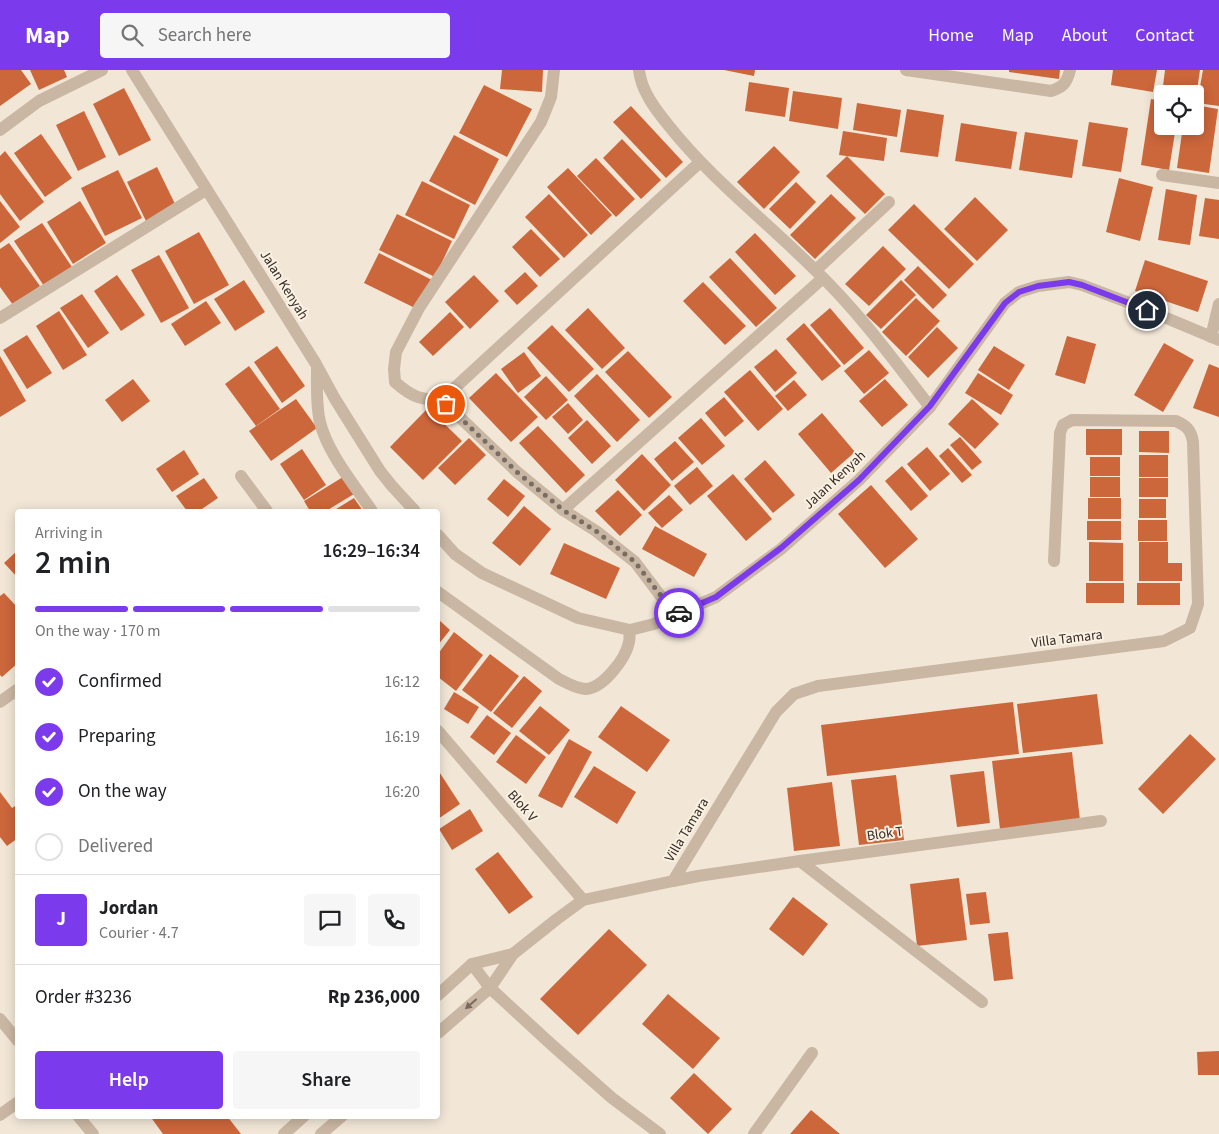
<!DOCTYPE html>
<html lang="en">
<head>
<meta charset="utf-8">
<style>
  body { margin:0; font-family:"Source Sans 3",sans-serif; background:#f6f6f6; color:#202124; height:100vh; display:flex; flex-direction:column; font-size:19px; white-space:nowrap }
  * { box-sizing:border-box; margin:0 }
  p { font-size:16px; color:#757577 }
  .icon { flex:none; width:28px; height:28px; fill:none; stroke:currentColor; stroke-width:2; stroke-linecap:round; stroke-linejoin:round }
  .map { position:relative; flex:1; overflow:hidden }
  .panel { position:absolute; left:15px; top:439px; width:425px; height:610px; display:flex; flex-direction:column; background:#fff; border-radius:5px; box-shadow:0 2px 12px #0003 }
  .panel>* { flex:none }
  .buttons { position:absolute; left:1154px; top:15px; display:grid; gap:10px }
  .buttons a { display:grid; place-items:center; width:50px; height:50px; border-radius:5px; background:#fff; box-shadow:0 2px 12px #0003; font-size:25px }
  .pin { position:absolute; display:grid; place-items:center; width:42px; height:42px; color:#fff; margin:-21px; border:2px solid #fff; border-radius:50%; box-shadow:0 1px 5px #0007 }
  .courier { position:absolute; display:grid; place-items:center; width:50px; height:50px; margin:-25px; border:4px solid #7c3aed; border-radius:50%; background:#fff; color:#222; box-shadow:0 1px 6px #0007 }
  .overview em { font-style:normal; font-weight:600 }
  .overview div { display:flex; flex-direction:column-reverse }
  .overview { display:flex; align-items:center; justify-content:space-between; height:85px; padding:0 20px }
  h1 { font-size:32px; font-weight:600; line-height:38px }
  .bar { display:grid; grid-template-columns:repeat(4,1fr); gap:8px 5px; align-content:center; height:60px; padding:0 20px }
  .bar i { height:6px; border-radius:4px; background:#e0e0e0 }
  .bar .current { background:#7c3aed }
  .bar p { grid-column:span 4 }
  .line { display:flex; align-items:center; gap:12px; padding:0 20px; border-top:1px solid #e0e0e0 }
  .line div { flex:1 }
  .round { display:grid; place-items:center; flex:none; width:52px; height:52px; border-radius:5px; background:#f6f6f6 }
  ol { padding:0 20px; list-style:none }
  li { display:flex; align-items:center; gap:15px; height:55px }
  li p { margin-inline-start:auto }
  li .icon { padding:5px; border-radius:50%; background:#7c3aed; color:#fff; stroke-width:4 }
  li:last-child { color:#757577 }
  li i { width:28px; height:28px; border:2px solid #e0e0e0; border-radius:50% }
  .action { display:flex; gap:10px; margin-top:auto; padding:10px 20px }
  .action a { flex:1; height:58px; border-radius:5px; background:#7c3aed; color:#fff; font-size:20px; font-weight:600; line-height:58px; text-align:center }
  .action a+a { background:#f6f6f6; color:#202124 }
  header { display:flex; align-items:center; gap:30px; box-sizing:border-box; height:70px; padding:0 25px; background:#7c3aed; color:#fff }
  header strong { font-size:24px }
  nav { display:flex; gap:28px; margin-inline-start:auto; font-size:18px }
  .search { width:350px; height:45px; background:#f6f6f6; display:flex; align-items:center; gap:12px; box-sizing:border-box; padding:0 18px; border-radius:5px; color:#757577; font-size:19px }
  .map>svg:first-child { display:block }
  .building { fill:#cc663b }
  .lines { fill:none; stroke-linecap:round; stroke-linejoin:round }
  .minor { stroke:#cab7a3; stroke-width:12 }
  .oneway { fill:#786a5e }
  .done { stroke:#776d63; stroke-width:5; stroke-dasharray:0 9 }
  .route { stroke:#7c3aed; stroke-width:6 }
  .labels { text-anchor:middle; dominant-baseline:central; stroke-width:4; stroke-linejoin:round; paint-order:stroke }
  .street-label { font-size:14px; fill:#352b25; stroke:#faf1e3 }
</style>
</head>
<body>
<header>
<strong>Map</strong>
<div class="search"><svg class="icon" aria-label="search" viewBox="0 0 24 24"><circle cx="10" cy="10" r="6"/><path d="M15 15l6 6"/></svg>Search here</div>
<nav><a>Home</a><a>Map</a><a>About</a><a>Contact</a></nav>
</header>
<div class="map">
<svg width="1219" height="1064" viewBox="0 0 1219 1064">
  <rect width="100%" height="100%" fill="#f2e7d7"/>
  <g class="building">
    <path d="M0 0H21L31 14 0 36Z"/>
    <path d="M30 0H64L67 7 39 20Z"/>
    <path d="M502 0H543L542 22 500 19Z"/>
    <path d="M724 0H755L754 6Z"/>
    <path d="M1009 0H1060L1059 9 1009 2Z"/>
    <path d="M1113 0H1157L1153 22 1111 15Z"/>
    <path d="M1165 0H1200L1196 27 1195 24H1162Z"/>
    <path d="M1203 0H1219V36L1197 33Z"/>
    <path d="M749 12 789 18 785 47 745 41Z"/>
    <path d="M484 15 532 39 507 87 459 63Z"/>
    <path d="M124 18 151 70 119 86 93 34Z"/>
    <path d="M793 21 842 28 838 59 789 51Z"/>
    <path d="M1151 29 1162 31V56H1176L1169 100 1141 95Z"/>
    <path d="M857 33 901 40 897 67 853 60Z"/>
    <path d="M1195 35 1218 39 1209 103 1177 98 1183 56H1195Z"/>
    <path d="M631 36 683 92 666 108 613 52Z"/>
    <path d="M907 39 944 45 938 87 900 82Z"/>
    <path d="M84 41 106 87 78 101 56 55Z"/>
    <path d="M1089 52 1128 58 1121 102 1082 96Z"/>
    <path d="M961 53 1017 62 1011 99 955 91Z"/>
    <path d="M843 61 887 68 884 91 839 85Z"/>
    <path d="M1025 62 1078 70 1072 108 1019 100Z"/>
    <path d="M41 64 72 108 45 127 14 83Z"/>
    <path d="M454 65 499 89 475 135 429 111Z"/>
    <path d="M622 69 661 110 641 129 603 88Z"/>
    <path d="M774 76 800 102 764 139 737 112Z"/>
    <path d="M5 81 44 132 20 151 0 124V86Z"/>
    <path d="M847 86 885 124 865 144 826 106Z"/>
    <path d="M596 88 635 129 616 147 577 106Z"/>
    <path d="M157 97 176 136 146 151 127 112Z"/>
    <path d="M568 98 612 145 591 165 547 117Z"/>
    <path d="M118 100 142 148 105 166 81 118Z"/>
    <path d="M1119 108 1153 117 1140 171 1106 162Z"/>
    <path d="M422 111 470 135 454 169 405 145Z"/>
    <path d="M796 112 816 132 790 159 769 139Z"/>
    <path d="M1166 119 1197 125 1190 175 1158 170Z"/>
    <path d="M549 124 588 165 564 188 525 147Z"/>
    <path d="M831 124 856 148 815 189 790 165Z"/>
    <path d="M975 127 1008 160 977 191 944 159Z"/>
    <path d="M1205 128 1219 130V169L1199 166Z"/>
    <path d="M0 131 20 157 0 173Z"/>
    <path d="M80 131 106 173 73 194 47 152Z"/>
    <path d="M914 134 974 194 949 219 888 160Z"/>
    <path d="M397 144 452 171 435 207 379 180Z"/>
    <path d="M42 153 72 197 44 216 14 171Z"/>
    <path d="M531 159 560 189 540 207 512 177Z"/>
    <path d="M199 162 229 215 194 234 165 181Z"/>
    <path d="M755 163 796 206 775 225 735 182Z"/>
    <path d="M9 173 40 216 13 235 0 217V179Z"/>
    <path d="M883 176 906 199 869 236 845 214Z"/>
    <path d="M379 183 432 210 417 239 364 213Z"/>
    <path d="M159 185 189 238 161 253 131 200Z"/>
    <path d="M730 188 777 238 756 257 709 207Z"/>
    <path d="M1145 190 1208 211 1198 242 1135 221Z"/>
    <path d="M918 196 947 225 933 239 904 210Z"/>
    <path d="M525 202 538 216 517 235 504 221Z"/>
    <path d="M117 205 145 245 121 261 94 221Z"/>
    <path d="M474 205 499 231 470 259 445 232Z"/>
    <path d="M244 210 265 242 235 261 214 229Z"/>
    <path d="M901 210 916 225 881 259 866 245Z"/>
    <path d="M703 212 746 256 725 275 683 231Z"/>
    <path d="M82 224 109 263 88 278 60 238Z"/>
    <path d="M916 228 940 251 906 286 882 262Z"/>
    <path d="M206 231 221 253 185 276 171 254Z"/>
    <path d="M588 238 625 278 602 299 565 260Z"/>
    <path d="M830 238 864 278 844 295 810 255Z"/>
    <path d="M59 241 87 285 63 300 36 256Z"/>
    <path d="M450 242 464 257 433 286 419 272Z"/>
    <path d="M804 253 841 296 822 311 786 269Z"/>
    <path d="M552 255 594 299 569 322 527 278Z"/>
    <path d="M937 257 958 278 928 308 908 287Z"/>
    <path d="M27 265 52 303 27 319 3 280Z"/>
    <path d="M1067 266 1096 274 1085 314 1055 305Z"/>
    <path d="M1164 273 1194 290 1163 342 1134 325Z"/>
    <path d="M277 276 305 316 282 333 254 292Z"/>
    <path d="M994 276 1025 295 1009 320 978 300Z"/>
    <path d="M776 279 797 303 775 322 754 297Z"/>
    <path d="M869 280 889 303 864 324 844 301Z"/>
    <path d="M628 281 672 327 649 348 605 302Z"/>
    <path d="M524 282 541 306 518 323 501 299Z"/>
    <path d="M0 286 26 331 0 347Z"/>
    <path d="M1209 294 1219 298V347L1193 338Z"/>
    <path d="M249 296 280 339 256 356 225 314Z"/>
    <path d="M750 300 783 339 758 361 724 322Z"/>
    <path d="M496 303 538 347 511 372 469 328Z"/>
    <path d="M978 303 1013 325 1001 345 965 323Z"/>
    <path d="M597 304 640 350 617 372 574 326Z"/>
    <path d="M546 306 568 330 546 350 524 327Z"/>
    <path d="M133 309 150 331 122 352 105 330Z"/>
    <path d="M885 309 908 335 882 357 859 331Z"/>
    <path d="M794 310 807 325 788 341 775 326Z"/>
    <path d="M724 327 744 351 725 367 705 343Z"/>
    <path d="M296 329 317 358 271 391 249 361Z"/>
    <path d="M972 329 999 354 975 379 948 354Z"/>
    <path d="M568 333 583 350 568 364 552 347Z"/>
    <path d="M428 338 462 371 423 410 390 377Z"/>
    <path d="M822 343 855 382 831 403 798 364Z"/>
    <path d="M701 348 725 376 702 395 678 368Z"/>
    <path d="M587 350 611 376 592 394 568 368Z"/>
    <path d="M538 356 585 405 566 423 519 373Z"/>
    <rect x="1086" y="359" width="36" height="26"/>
    <path d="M1139 361H1169V383L1139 382Z"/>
    <path d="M960 367 982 392 972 400 950 375Z"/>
    <path d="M469 368 486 385 455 415 438 398Z"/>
    <path d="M675 371 694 392 672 411 654 389Z"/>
    <path d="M927 377 950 404 930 421 907 394Z"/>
    <path d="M948 378 972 405 962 413 939 386Z"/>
    <path d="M302 379 326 415 304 430 280 394Z"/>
    <path d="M184 380 199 404 172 422 156 399Z"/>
    <path d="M642 384 671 415 644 441 615 410Z"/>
    <rect x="1139" y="385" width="29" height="22"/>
    <rect x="1090" y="387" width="30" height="19"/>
    <path d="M765 390 795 425 773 443 744 409Z"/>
    <path d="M902 396 928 426 911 441 885 411Z"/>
    <path d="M697 397 713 416 690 435 674 416Z"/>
    <path d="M733 404 772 449 746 471 707 426Z"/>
    <path d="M343 407 354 424 326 441H310L304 431Z"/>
    <rect x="1090" y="407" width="30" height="20"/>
    <path d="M204 408 218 428 199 441H187L176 426Z"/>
    <rect x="1139" y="408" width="29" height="19"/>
    <path d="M504 409 525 426 508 447 487 429Z"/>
    <path d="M871 415 918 469 885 498 838 444Z"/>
    <path d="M618 420 642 445 620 466 595 441Z"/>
    <path d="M669 425 683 440 662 458 648 443Z"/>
    <path d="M354 428 363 441H333Z"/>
    <rect x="1088" y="428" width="33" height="21"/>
    <rect x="1139" y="429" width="27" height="19"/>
    <path d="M524 436 551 459 520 496 492 473Z"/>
    <rect x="1138" y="450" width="29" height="21"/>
    <rect x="1087" y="451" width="34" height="19"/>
    <path d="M655 456 707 484 694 507 642 479Z"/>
    <path d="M1089 472 1123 473V511H1089Z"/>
    <path d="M1139 472H1168V493H1182V511H1139V492H1155H1139Z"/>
    <path d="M564 473 620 498 606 529 550 504Z"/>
    <path d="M18 480V508L4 493Z"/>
    <rect x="1086" y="513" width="38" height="20"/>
    <rect x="1137" y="513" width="43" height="22"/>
    <path d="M4 523 18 538V593L2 607 0 605V526Z"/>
    <path d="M438 549 450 560 438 575Z"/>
    <path d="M454 562 483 585 456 621 438 607V584Z"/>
    <path d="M490 584 519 606 491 642 462 620Z"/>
    <path d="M524 606 542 621 512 658 493 643Z"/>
    <path d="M454 622 479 637 468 654 444 639Z"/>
    <path d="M1097 624 1103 674 1023 683 1017 634Z"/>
    <path d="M1013 632 1019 684 827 706 821 655Z"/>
    <path d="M540 636 570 660 549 685 519 661Z"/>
    <path d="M621 636 670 670 647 702 598 667Z"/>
    <path d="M487 645 511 663 494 685 470 667Z"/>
    <path d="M1190 664 1216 689 1163 744 1138 719Z"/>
    <path d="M516 665 546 687 526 714 496 692Z"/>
    <path d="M569 669 592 682 562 738 538 726Z"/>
    <path d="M1072 682 1080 750 1000 759 992 691Z"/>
    <path d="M594 696 636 722 617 754 574 727Z"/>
    <path d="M438 700 460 734 438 749Z"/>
    <path d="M984 701 990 753 957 757 950 705Z"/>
    <path d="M896 705 904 770 859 775 851 710Z"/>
    <path d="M832 712 840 776 794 781 787 718Z"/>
    <path d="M0 722 12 738 18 734V768L7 776 0 767Z"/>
    <path d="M470 739 483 761 452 780 439 759Z"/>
    <path d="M498 782 533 827 509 844 475 799Z"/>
    <path d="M959 808 967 870 917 876 910 814Z"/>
    <path d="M986 822 990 853 970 855 966 824Z"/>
    <path d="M793 827 828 854 803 886 769 859Z"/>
    <path d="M609 859 647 895 578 965 540 929Z"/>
    <path d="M1008 862 1013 909 994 911 988 864Z"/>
    <path d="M668 924 720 968 693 999 642 954Z"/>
    <path d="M1219 981V1005H1198L1197 982Z"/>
    <path d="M694 1003 732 1039 708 1064 670 1028Z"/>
    <path d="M811 1040 840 1064H790Z"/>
    <path d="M150 1046H227L241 1064H163Z"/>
  </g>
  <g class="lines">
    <g class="minor">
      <path d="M132 0 316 294 335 329 380 401 392 416 415 441"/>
      <path d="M639 0C641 21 656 40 669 56 712 110 766 151 815 200 858 241 893 289 930 337"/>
      <path d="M906 0 1051 21C1063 17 1067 13 1070 0"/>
      <path d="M0 60 39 31 102 0"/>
      <path d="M1162 105 1219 113"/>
      <path d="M816 200 889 132"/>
      <path d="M0 248 206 120"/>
      <path d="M1211 267 1219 234"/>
      <path d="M317 299C317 316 316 336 320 352 327 382 355 416 372 441"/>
      <path d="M446 331C421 329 414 329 395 312L394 299 396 282 419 238 541 52 551 27 554 0"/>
      <path d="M241 406 267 441"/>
      <path d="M563 440 823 208"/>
      <path d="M438 465 455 484 482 503 578 548 630 560 654 554 716 527 781 479 859 410 930 337 1005 233 1019 222 1038 216 1069 212 1082 215 1140 237 1219 270"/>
      <path d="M438 522 559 609C567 613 575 618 585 619 603 619 626 588 629 572 630 568 629 563 630 560"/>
      <path d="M675 545 635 492 596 461 563 440 517 402 449 337 446 331 448 324 699 93"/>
      <path d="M0 632 18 619"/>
      <path d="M438 661 583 830"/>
      <path d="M800 791 982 932"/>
      <path d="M673 811 698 806 800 791 1101 751"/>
      <path d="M472 894 490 918 552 975 612 1028 660 1064"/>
      <path d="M438 925 472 894 513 884"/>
      <path d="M0 949 18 971"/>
      <path d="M438 963 490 918 513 884 557 849 583 830 673 811 776 642 794 624 818 616 1164 571 1190 558 1198 534 1193 372C1191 360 1187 356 1176 351L1072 350 1063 355 1060 363 1054 491"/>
      <path d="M0 1045 18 1032"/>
      <path d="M78 1046 93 1064"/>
      <path d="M284 1064 304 1046"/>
      <path d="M321 1064 342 1046"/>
      <path d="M754 1064 812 983"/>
    </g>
  </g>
  <defs><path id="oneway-solid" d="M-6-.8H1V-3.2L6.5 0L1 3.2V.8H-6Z" transform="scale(1.25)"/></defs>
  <use class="oneway" href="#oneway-solid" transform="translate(471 934) rotate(139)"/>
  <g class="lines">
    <path class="done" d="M446 334 517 402 563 440 596 461 635 492 676 545 679 543"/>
    <path class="route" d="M679 543 716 527 781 478 859 410 930 336 1005 233 1019 222 1038 216 1069 212 1082 215 1147 240"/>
  </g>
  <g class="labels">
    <g class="street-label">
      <text transform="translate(284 215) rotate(58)">Jalan Kenyah</text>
      <text transform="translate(835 410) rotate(-43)">Jalan Kenyah</text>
      <text transform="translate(1067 569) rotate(-7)">Villa Tamara</text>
      <text transform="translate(522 736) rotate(49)">Blok V</text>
      <text transform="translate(687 760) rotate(-59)">Villa Tamara</text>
      <text transform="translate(885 764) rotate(-8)">Blok T</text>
    </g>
  </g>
</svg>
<div class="buttons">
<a><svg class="icon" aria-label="locate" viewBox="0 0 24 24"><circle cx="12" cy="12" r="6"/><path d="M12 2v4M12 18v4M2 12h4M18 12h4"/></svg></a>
</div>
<div class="pin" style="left:446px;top:334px;background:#ea580c"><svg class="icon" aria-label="bag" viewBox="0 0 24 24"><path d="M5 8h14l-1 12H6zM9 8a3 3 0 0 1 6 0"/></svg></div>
<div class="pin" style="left:1147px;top:240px;background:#1f2937"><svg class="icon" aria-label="home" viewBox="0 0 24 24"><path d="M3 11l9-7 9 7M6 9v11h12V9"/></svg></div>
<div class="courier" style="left:679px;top:543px"><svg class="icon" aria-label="car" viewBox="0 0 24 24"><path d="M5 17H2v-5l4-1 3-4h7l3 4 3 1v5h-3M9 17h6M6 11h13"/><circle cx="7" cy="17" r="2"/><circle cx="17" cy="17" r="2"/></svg></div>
<section class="panel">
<div class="overview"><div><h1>2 min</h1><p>Arriving in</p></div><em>16:29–16:34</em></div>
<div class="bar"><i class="current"></i><i class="current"></i><i class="current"></i><i></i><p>On the way · 170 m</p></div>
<ol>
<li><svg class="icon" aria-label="check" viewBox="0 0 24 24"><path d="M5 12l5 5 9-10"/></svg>Confirmed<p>16:12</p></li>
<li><svg class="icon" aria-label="check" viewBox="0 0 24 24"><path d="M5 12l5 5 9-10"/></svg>Preparing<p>16:19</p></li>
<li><svg class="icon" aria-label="check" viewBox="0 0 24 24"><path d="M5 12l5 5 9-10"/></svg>On the way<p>16:20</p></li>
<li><i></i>Delivered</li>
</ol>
<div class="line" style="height:90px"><b class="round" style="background:#7c3aed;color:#fff">J</b><div><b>Jordan</b><p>Courier · 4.7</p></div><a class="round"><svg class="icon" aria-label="chat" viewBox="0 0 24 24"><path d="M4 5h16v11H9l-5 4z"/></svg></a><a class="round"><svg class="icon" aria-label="phone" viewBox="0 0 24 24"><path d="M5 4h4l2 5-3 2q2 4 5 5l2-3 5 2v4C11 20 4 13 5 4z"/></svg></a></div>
<div class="line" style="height:65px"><div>Order #3236</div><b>Rp 236,000</b></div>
<div class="action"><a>Help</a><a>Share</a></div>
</section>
</div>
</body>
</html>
